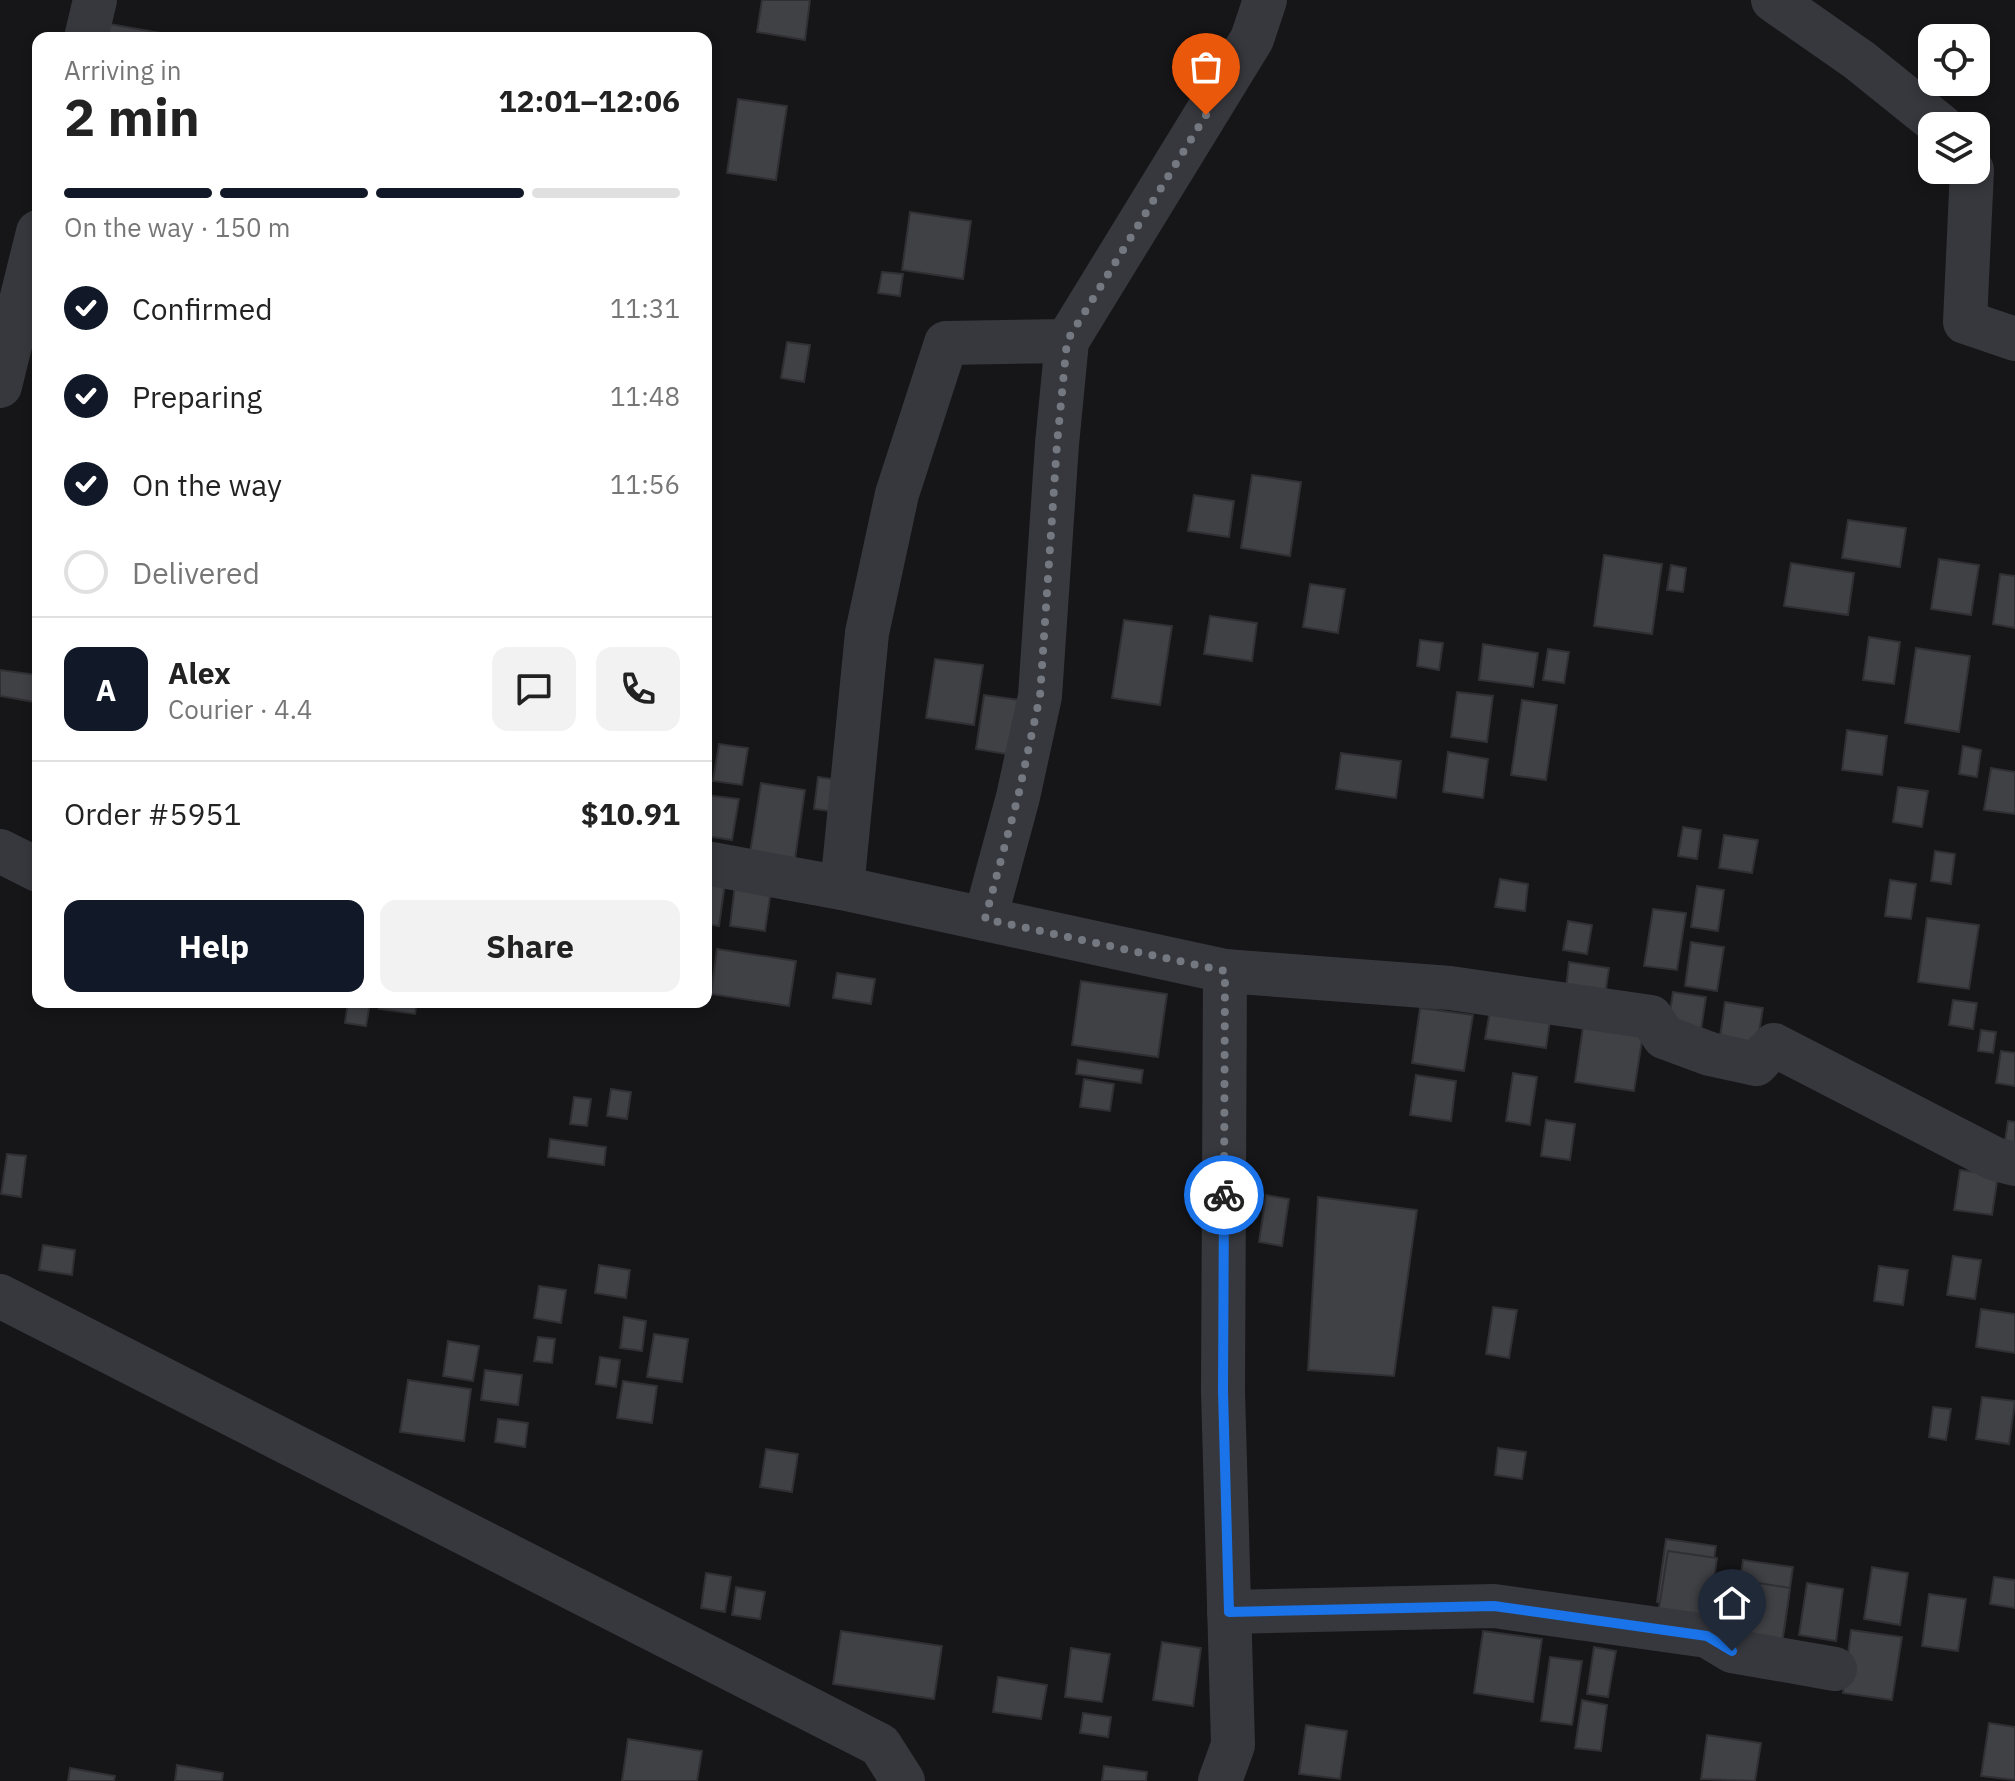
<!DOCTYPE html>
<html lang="en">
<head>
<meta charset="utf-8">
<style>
  body { margin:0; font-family:"IBM Plex Sans",sans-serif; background:#f2f2f2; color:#222; height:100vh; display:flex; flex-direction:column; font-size:30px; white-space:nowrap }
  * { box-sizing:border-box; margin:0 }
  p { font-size:26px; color:#767676 }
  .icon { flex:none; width:44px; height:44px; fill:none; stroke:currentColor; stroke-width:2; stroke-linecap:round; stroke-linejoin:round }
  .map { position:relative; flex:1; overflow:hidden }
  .sheet { position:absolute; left:32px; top:32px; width:680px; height:976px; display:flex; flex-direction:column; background:#fff; border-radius:16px; box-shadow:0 4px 12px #0003 }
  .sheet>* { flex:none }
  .buttons { position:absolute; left:1918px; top:24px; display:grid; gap:16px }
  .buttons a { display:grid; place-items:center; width:72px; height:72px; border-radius:16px; background:#fff; box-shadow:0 4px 12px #0003; font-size:40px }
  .pin { position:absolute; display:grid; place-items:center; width:68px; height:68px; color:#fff; margin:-82px -34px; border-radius:50% 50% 50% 0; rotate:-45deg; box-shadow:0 0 8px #0007 }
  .pin .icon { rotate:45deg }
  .courier { position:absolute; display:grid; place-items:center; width:80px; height:80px; margin:-40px; border:6px solid #1a73e8; border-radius:50%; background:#fff; color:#222; box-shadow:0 2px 10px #0007 }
  .headline em { font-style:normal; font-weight:700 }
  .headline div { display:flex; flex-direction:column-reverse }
  .headline { display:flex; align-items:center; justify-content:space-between; height:136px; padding:0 32px }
  h1 { font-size:52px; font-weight:700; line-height:60px }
  .bar { display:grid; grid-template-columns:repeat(4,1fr); gap:12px 8px; align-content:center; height:96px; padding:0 32px }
  .bar i { height:10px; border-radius:6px; background:#e0e0e0 }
  .bar .selected { background:#111827 }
  .bar p { grid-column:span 4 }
  .line { display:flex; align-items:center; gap:20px; padding:0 32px; border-top:2px solid #e0e0e0 }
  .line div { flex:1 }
  .round { display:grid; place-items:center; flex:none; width:84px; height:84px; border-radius:16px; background:#f2f2f2 }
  ol { padding:0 32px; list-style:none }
  li { display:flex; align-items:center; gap:24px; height:88px }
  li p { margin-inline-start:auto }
  li .icon { padding:8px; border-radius:50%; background:#111827; color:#fff; stroke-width:4 }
  li:last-child { color:#767676 }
  li i { width:44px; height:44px; border:4px solid #e0e0e0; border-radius:50% }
  .button { display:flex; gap:16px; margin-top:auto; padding:16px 32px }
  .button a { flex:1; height:92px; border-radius:16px; background:#111827; color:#fff; font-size:32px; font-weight:700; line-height:92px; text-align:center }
  .button a+a { background:#f2f2f2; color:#222 }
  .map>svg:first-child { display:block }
  .building { fill:#404145; stroke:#303034; stroke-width:2 }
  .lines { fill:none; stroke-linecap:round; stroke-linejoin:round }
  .minor { stroke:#37383d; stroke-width:44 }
  .done { stroke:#747981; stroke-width:8; stroke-dasharray:0 14.4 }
  .route { stroke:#1a73e8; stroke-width:10 }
</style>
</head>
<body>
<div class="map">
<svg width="2015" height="1781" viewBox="0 0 2015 1781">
  <rect width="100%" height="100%" fill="#161618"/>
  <g class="building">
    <path d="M762 0H810L805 40 757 32Z"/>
    <path d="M98 22 178 36V38H95Z"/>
    <path d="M738 99 787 106 776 180 727 173Z"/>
    <path d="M910 212 971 221 963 279 902 270Z"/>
    <path d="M882 272 903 274 900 296 878 293Z"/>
    <path d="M787 342 810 345 804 382 781 378Z"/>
    <path d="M1252 475 1301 482 1290 556 1241 548Z"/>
    <path d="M1194 495 1234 501 1229 537 1188 531Z"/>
    <path d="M1848 520 1906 528 1900 567 1842 558Z"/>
    <path d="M1604 555 1662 564 1652 634 1594 626Z"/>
    <path d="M1939 559 1979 565 1971 615 1931 609Z"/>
    <path d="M1791 563 1854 573 1848 615 1784 606Z"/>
    <path d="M1671 565 1686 568 1683 592 1667 590Z"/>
    <path d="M2000 574 2015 576V628L1993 624Z"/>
    <path d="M1310 584 1345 589 1338 633 1303 627Z"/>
    <path d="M1210 616 1257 623 1252 661 1204 654Z"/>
    <path d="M1124 620 1172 626 1160 705 1112 698Z"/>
    <path d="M1869 637 1900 642 1894 684 1863 680Z"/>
    <path d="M1420 640 1443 643 1439 670 1417 666Z"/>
    <path d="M1483 644 1538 653 1533 687 1479 680Z"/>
    <path d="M1916 648 1970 656 1959 732 1905 723Z"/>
    <path d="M1548 649 1569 652 1564 683 1543 680Z"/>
    <path d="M935 659 983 665 974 725 926 718Z"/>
    <path d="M0 670 38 675 35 702 0 696Z"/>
    <path d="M1457 692 1493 696 1487 742 1451 737Z"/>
    <path d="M984 695 1026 701 1018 756 976 749Z"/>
    <path d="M1522 700 1557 705 1546 780 1511 775Z"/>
    <path d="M1847 730 1887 736 1882 775 1842 770Z"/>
    <path d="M719 744 748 748 742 785 713 781Z"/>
    <path d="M1963 746 1981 750 1977 777 1959 774Z"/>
    <path d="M1448 752 1488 759 1483 798 1443 792Z"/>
    <path d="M1341 753 1401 761 1396 798 1336 789Z"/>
    <path d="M1991 768 2015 772V814L1984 810Z"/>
    <path d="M818 777 833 779 829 811 814 809Z"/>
    <path d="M761 783 805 790 794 866 749 859Z"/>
    <path d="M1898 787 1928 791 1922 827 1893 822Z"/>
    <path d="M706 795 739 799 732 840 706 836Z"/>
    <path d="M1683 827 1701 830 1697 859 1678 856Z"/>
    <path d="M1724 835 1758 840 1752 873 1719 868Z"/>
    <path d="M1935 851 1955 854 1951 884 1931 881Z"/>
    <path d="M1500 879 1528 884 1525 911 1495 907Z"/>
    <path d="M706 880 725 883 719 926 706 924Z"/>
    <path d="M1890 880 1916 884 1911 919 1885 916Z"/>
    <path d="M735 885 771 890 765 931 730 926Z"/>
    <path d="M1697 886 1724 890 1718 931 1691 927Z"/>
    <path d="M1653 909 1686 913 1677 970 1644 966Z"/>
    <path d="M1927 918 1979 925 1969 989 1918 982Z"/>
    <path d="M1568 921 1592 925 1587 954 1563 950Z"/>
    <path d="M1691 942 1724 947 1717 991 1685 986Z"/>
    <path d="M717 949 796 961 789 1006 711 994Z"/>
    <path d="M1569 962 1609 968 1605 995 1566 989Z"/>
    <path d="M837 973 875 979 871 1004 833 998Z"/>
    <path d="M1081 981 1167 994 1158 1057 1072 1045Z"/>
    <path d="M1673 992 1706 997 1701 1030 1668 1025Z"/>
    <path d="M1953 1000 1977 1003 1973 1029 1949 1025Z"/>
    <path d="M348 1002 370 1003 366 1026 345 1023Z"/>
    <path d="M380 1002H417L415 1014 379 1009Z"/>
    <path d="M1725 1002 1763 1008 1755 1056 1718 1051Z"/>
    <path d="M1491 1005 1551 1014 1546 1048 1485 1039Z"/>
    <path d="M1420 1008 1473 1015 1464 1071 1412 1063Z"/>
    <path d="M1584 1020 1644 1028 1634 1091 1575 1082Z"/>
    <path d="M1981 1030 1996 1032 1993 1053 1978 1051Z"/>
    <path d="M2001 1051 2015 1053V1086L1996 1083Z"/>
    <path d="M1078 1060 1143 1070 1141 1083 1076 1074Z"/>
    <path d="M1513 1073 1537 1077 1530 1125 1506 1121Z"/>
    <path d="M1416 1075 1456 1081 1451 1121 1410 1115Z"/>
    <path d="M1084 1079 1114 1084 1110 1111 1080 1107Z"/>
    <path d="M611 1089 631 1092 627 1119 607 1116Z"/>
    <path d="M574 1097 591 1099 587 1126 570 1124Z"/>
    <path d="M1546 1120 1575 1124 1570 1160 1541 1156Z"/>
    <path d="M2008 1121 2015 1122V1157L2003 1155Z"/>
    <path d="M550 1139 606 1147 604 1165 548 1157Z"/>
    <path d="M7 1154 26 1156 21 1197 1 1194Z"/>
    <path d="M1960 1170 1998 1175 1992 1215 1954 1210Z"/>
    <path d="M1266 1195 1289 1199 1282 1246 1259 1242Z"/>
    <path d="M1318 1197 1417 1210 1394 1376 1308 1370Z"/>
    <path d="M43 1245 75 1250 72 1275 39 1270Z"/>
    <path d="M1953 1256 1981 1260 1975 1299 1947 1295Z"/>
    <path d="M599 1265 630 1270 626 1298 595 1293Z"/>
    <path d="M1879 1266 1908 1270 1903 1305 1874 1301Z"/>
    <path d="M539 1286 566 1290 561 1323 534 1318Z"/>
    <path d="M1493 1307 1517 1310 1509 1358 1486 1354Z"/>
    <path d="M1981 1309 2015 1314V1353L1976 1347Z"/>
    <path d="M624 1317 646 1321 642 1351 620 1348Z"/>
    <path d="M654 1334 688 1339 682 1382 647 1377Z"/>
    <path d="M538 1337 555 1339 552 1363 534 1361Z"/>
    <path d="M448 1341 479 1346 473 1381 443 1376Z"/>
    <path d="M600 1357 620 1360 616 1387 596 1384Z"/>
    <path d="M485 1370 522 1375 518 1405 481 1400Z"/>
    <path d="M408 1380 471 1389 464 1441 400 1432Z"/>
    <path d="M623 1381 657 1386 652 1423 617 1418Z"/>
    <path d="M1982 1397 2015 1401 2009 1444 1976 1439Z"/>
    <path d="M1933 1407 1951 1409 1946 1440 1929 1437Z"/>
    <path d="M498 1419 528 1423 525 1447 495 1442Z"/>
    <path d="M1498 1448 1526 1452 1522 1479 1495 1475Z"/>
    <path d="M766 1449 798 1454 792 1492 760 1487Z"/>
    <path d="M1666 1539 1716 1546 1706 1609 1657 1602Z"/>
    <path d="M1668 1551 1717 1558 1708 1622 1658 1614Z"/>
    <path d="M1743 1560 1793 1567 1784 1631 1734 1623Z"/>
    <path d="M1872 1567 1908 1573 1900 1625 1864 1619Z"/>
    <path d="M706 1573 731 1577 725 1612 701 1608Z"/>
    <path d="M1994 1577 2015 1580V1608L1990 1604Z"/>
    <path d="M1740 1580 1790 1588 1781 1651 1731 1644Z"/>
    <path d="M1807 1583 1843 1589 1836 1641 1799 1635Z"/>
    <path d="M736 1587 765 1592 760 1619 732 1615Z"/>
    <path d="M1929 1594 1966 1599 1958 1651 1922 1646Z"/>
    <path d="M1851 1630 1902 1637 1892 1700 1843 1693Z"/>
    <path d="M841 1631 942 1646 934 1699 833 1684Z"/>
    <path d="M1483 1631 1542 1639 1533 1702 1474 1693Z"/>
    <path d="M1162 1642 1201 1648 1193 1706 1153 1700Z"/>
    <path d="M1594 1647 1616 1651 1608 1697 1587 1694Z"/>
    <path d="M1071 1648 1110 1654 1102 1702 1065 1697Z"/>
    <path d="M1550 1657 1582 1661 1572 1725 1541 1721Z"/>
    <path d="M998 1677 1047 1685 1041 1719 993 1712Z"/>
    <path d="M1582 1700 1607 1705 1601 1751 1575 1748Z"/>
    <path d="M1083 1713 1111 1717 1108 1737 1080 1733Z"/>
    <path d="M1989 1723 2015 1727V1780L1981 1776Z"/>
    <path d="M1306 1725 1347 1731 1340 1779 1299 1774Z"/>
    <path d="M1707 1735 1761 1743 1755 1781 1701 1779Z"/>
    <path d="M628 1739 702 1751 697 1781H622Z"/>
    <path d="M177 1765 223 1773 222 1781H175Z"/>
    <path d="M1104 1766 1147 1772 1146 1781H1102Z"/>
    <path d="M70 1768 115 1776 114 1781H68Z"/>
  </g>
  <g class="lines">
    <g class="minor">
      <path d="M1773 0 1859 60 1941 126"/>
      <path d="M86 38 95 0"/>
      <path d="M1972 170 1965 322 2015 339"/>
      <path d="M0 386 38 232"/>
      <path d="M0 851 38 870"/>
      <path d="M706 863 842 888 867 633 897 494 946 343 1067 341 1252 39 1265 0"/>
      <path d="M842 888 1225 971 1223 1391 1233 1745 1220 1781"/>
      <path d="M985 919 1018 797 1040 696 1057 444 1067 341"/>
      <path d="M1225 971 1450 988 1651 1017 1664 1037 1710 1054 1756 1064 1774 1045 1995 1159 2015 1164"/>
      <path d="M0 1296 880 1745 903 1781"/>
      <path d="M1229 1612 1494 1606 1707 1636 1732 1651 1835 1669"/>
    </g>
  </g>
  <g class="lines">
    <path class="done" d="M1206 115 1067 341 1057 444 1040 696 1018 797 985 919 1225 971 1224 1195"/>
    <path class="route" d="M1224 1195 1223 1391 1229 1612 1494 1606 1707 1636 1732 1651"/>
  </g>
</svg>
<div class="buttons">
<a><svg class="icon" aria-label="locate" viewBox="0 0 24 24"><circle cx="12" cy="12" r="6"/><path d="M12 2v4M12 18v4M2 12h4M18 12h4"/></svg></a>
<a><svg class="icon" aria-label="layers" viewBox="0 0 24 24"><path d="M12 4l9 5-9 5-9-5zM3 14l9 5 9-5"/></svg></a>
</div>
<div class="pin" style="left:1206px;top:115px;background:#ea580c"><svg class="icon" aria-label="bag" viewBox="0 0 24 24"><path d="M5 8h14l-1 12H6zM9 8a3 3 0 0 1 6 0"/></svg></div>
<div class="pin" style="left:1732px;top:1651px;background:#1f2937"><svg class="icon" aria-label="home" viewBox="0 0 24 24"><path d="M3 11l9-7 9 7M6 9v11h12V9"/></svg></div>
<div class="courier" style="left:1224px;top:1195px"><svg class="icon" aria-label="bike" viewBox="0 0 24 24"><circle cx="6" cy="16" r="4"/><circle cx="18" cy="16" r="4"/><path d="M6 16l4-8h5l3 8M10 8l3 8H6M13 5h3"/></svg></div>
<section class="sheet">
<div class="headline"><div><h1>2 min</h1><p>Arriving in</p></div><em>12:01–12:06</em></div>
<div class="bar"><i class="selected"></i><i class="selected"></i><i class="selected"></i><i></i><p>On the way · 150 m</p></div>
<ol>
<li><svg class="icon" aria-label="check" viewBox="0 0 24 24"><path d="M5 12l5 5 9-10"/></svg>Confirmed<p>11:31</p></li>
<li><svg class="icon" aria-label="check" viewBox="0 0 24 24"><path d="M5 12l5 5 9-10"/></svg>Preparing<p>11:48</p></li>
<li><svg class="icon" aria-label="check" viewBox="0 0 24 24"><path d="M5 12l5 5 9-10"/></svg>On the way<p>11:56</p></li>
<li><i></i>Delivered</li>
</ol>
<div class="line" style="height:144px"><b class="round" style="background:#111827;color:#fff">A</b><div><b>Alex</b><p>Courier · 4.4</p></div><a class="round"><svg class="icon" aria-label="chat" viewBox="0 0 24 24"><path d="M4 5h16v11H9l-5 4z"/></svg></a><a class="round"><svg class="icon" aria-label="phone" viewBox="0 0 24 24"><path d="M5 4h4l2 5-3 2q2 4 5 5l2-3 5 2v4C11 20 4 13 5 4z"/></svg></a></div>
<div class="line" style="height:104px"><div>Order #5951</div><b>$10.91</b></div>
<div class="button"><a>Help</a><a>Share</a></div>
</section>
</div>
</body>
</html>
